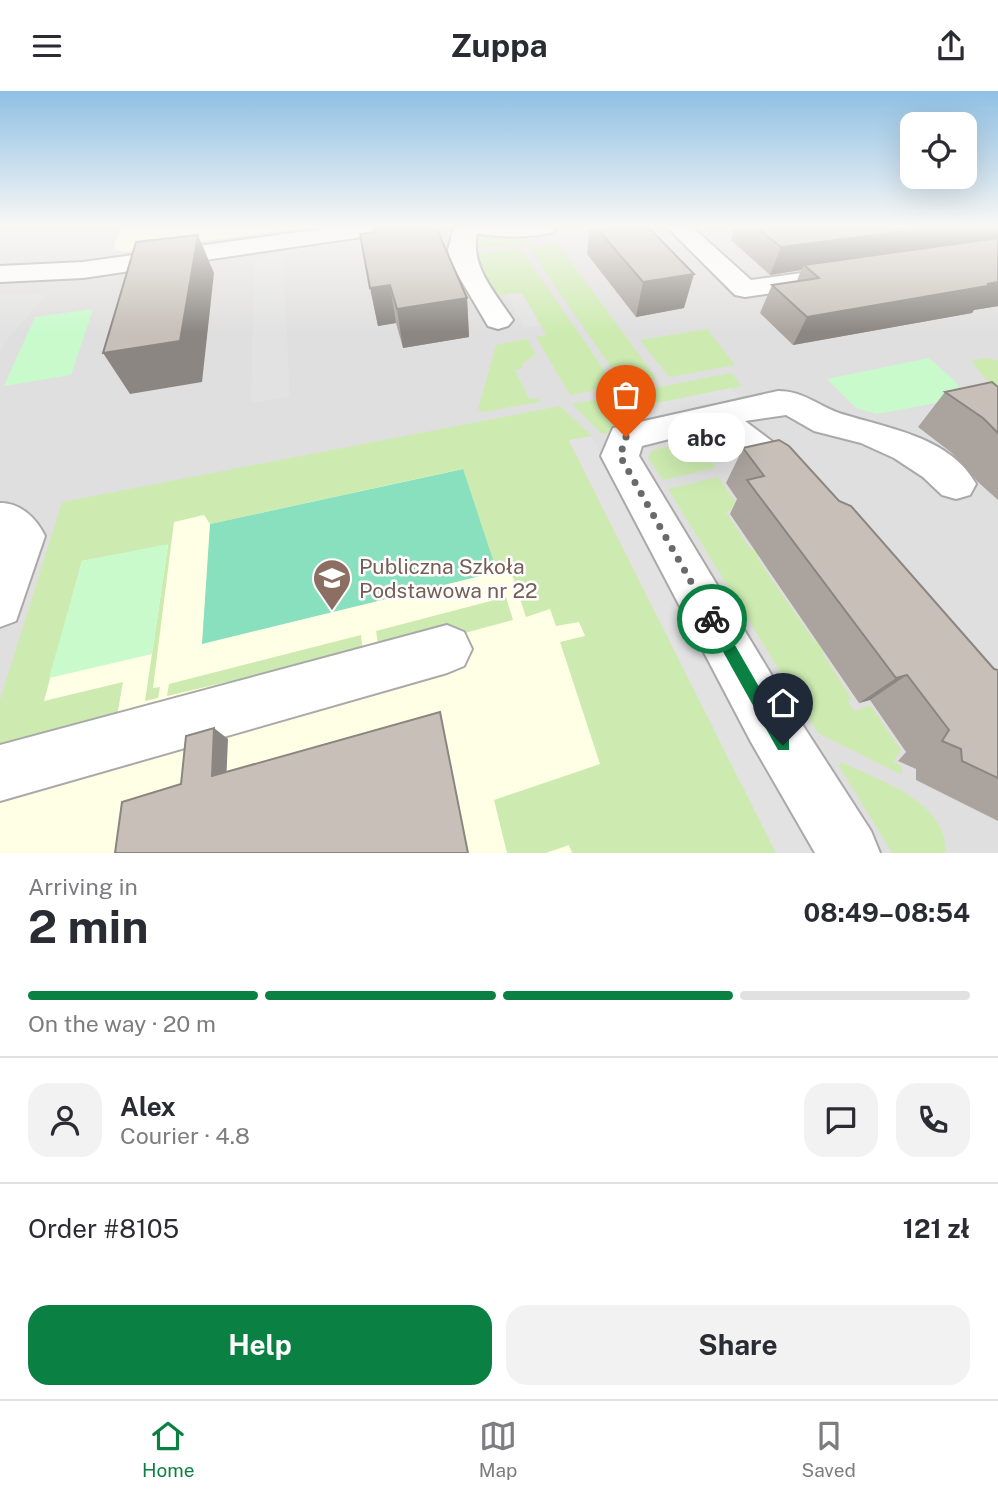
<!DOCTYPE html>
<html lang="en">
<head>
<meta charset="utf-8">
<style>
  body { margin:0; font-family:"Public Sans",sans-serif; background:#f2f2f3; color:#2b2b33; height:100vh; display:flex; flex-direction:column; font-size:26px; white-space:nowrap }
  * { box-sizing:border-box; margin:0 }
  p { font-size:23px; color:#7c7c81 }
  .icon { flex:none; width:38px; height:38px; fill:none; stroke:currentColor; stroke-width:2; stroke-linecap:round; stroke-linejoin:round }
  .map { position:relative; height:762px; overflow:hidden }
  .panel { display:flex; flex-direction:column; background:#fff; flex:1 }
  .panel>* { flex:none }
  .buttons { position:absolute; left:900px; top:21px; display:grid; gap:14px }
  .buttons a { display:grid; place-items:center; width:77px; height:77px; border-radius:14px; background:#fff; box-shadow:0 7px 28px #0002; font-size:35px }
  .pin { position:absolute; display:grid; place-items:center; width:60px; height:60px; color:#fff; margin:-72px -30px; border-radius:50% 50% 50% 0; rotate:-45deg; box-shadow:0 0 7px #0007 }
  .pin .icon { rotate:45deg }
  .courier { position:absolute; display:grid; place-items:center; width:70px; height:70px; margin:-35px; border:5px solid #0b8043; border-radius:50%; background:#fff; color:#222; box-shadow:0 2px 9px #0007 }
  .bubble { position:absolute; height:49px; border-radius:21px; background:#fff; box-shadow:0 7px 28px #0002; font-size:23px; font-weight:700; line-height:49px; text-align:center }
  .headline em { font-style:normal; font-weight:700 }
  .headline div { display:flex; flex-direction:column-reverse }
  .headline { display:flex; align-items:center; justify-content:space-between; height:119px; padding:0 28px }
  h1 { font-size:46px; font-weight:700; line-height:52px }
  .bar { display:grid; grid-template-columns:repeat(4,1fr); gap:10px 7px; align-content:center; height:84px; padding:0 28px }
  .bar i { height:9px; border-radius:5px; background:#e1e1e2 }
  .bar .selected { background:#0b8043 }
  .bar p { grid-column:span 4 }
  .line { display:flex; align-items:center; gap:18px; padding:0 28px; border-top:2px solid #e1e1e2 }
  .line div { flex:1 }
  .round { display:grid; place-items:center; flex:none; width:74px; height:74px; border-radius:21px; background:#f2f2f3 }
  .primary-button { display:flex; gap:14px; margin-top:auto; padding:14px 28px }
  .primary-button a { flex:1; height:80px; border-radius:21px; background:#0b8043; color:#fff; font-size:28px; font-weight:700; line-height:80px; text-align:center }
  .primary-button a+a { background:#f2f2f3; color:#2b2b33 }
  header { display:flex; justify-content:space-between; align-items:center; height:91px; padding:0 28px; background:#fff; font-size:32px; font-weight:700 }
  .tabs { display:flex; justify-content:space-around; align-items:center; height:98px; border-top:2px solid #e1e1e2; background:#fff; font-size:19px; color:#7c7c81 }
  .tabs a { display:grid; justify-items:center; gap:4px }
  .tabs .selected { color:#0b8043 }
  .map>svg:first-child { display:block }
  .residential { fill:#e0dfdf }
  .education { fill:#ffffe5 }
  .grass { fill:#cdebb0 }
  .park { fill:#c8facc }
  .pitch { fill:#88e0be }
  .parking { fill:#e2e2e2 }
  .lines { fill:none; stroke-linecap:round; stroke-linejoin:round }
  .minor-casing { stroke:#a9a9a9; stroke-width:4 }
  .minor { fill:#fff; fill-rule:evenodd }
  .wall { fill:#aba49e }
  .shaded-wall { fill:#8b8681 }
  .building { fill:#c7bfb8; stroke:#8b8681; stroke-width:2 }
  .route { fill:#0b8043 }
  .done { stroke:#6b6a68; stroke-width:7; stroke-dasharray:0 12.6 }
  .labels { text-anchor:middle; dominant-baseline:central; stroke-width:5; stroke-linejoin:round; paint-order:stroke }
  .education-label { font-size:21px; fill:#785e54; stroke:#fff; text-anchor:start }
</style>
</head>
<body>
<header><svg class="icon" aria-label="menu" viewBox="0 0 24 24"><path d="M4 6h16M4 12h16M4 18h16"/></svg>Zuppa<svg class="icon" aria-label="share" viewBox="0 0 24 24"><path d="M12 15V3M7 8l5-5 5 5M5 13v7h14v-7"/></svg></header>
<div class="map">
<svg width="998" height="762" viewBox="0 0 998 762">
  <rect width="100%" height="100%" fill="#f2efe9"/>
  <rect class="residential" x="0" y="136" width="998" height="626"/>
  <g class="education">
    <path d="M122 136H307L123 161 115 158 114 153Z"/>
    <path d="M538 323 746 762H0V626L65 416Z"/>
  </g>
  <g class="grass">
    <path d="M479 142 535 150 472 158 473 144Z"/>
    <path d="M557 152 657 288 625 294 621 291 529 157Z"/>
    <path d="M520 157 609 286 612 296 570 304 536 246 546 244 522 202 496 204 469 164Z"/>
    <path d="M707 238 735 274 669 286 640 249Z"/>
    <path d="M527 248 536 263 522 273 523 277 515 279 529 308 538 307 540 311 482 321 478 318 496 254Z"/>
    <path d="M986 267 998 269V303L971 270Z"/>
    <path d="M731 282 742 295 607 322 617 340 602 343 572 313Z"/>
    <path d="M560 315 592 345 569 350 776 762H572L569 754 546 762H507L494 709 600 673 560 551 585 545 579 531 556 535 550 518 526 526 509 475 496 480 462 378 210 433 204 424 174 431 153 597 160 596 158 607 145 610 168 454 82 470 44 610 123 591 117 625 0 657V609L62 411Z"/>
    <path d="M677 353 701 360 716 377 663 389 648 367 651 360Z"/>
    <path d="M718 386 740 417 726 421 751 459 759 458 764 465 757 467 815 551 822 549 829 559 822 562 852 608 847 609 854 620 870 614 901 659 894 670 902 676V684L818 642 668 398Z"/>
    <path d="M506 506 513 529 380 565 376 540Z"/>
    <path d="M361 544 364 570 228 606 227 591 167 605 169 593Z"/>
    <path d="M841 671C880 690 947 710 946 762H892L839 675Z"/>
  </g>
  <g class="park">
    <path d="M93 218 71 284 4 295 35 226Z"/>
    <path d="M929 267 956 291 962 304 957 308 877 323 856 317 827 288Z"/>
    <path d="M168 453 152 563 49 587 82 470Z"/>
  </g>
  <path class="pitch" d="M463 378 497 481 202 553 210 433Z"/>
  <g class="parking">
    <path d="M594 136 632 138 509 150 512 143Z"/>
    <path d="M283 165 290 306 251 312 254 169Z"/>
    <path d="M48 202 4 252 0 262V203Z"/>
    <path d="M522 202 541 235 525 237 507 204Z"/>
    <path d="M732 297 746 313 617 340 606 322Z"/>
    <path d="M591 345 823 762H776L569 349Z"/>
  </g>
  <g class="lines">
    <defs>
      <g id="minor">
        <path d="M334 136H394L390 141 382 143 83 187 0 191V175L83 171Z"/>
        <path d="M454 136H558L554 141C531 147 500 147 477 142 470 176 495 201 513 229L508 235 498 238 488 235 451 172 448 159Z"/>
        <path d="M667 136H692L751 189 823 179 832 181 836 187 832 193 823 195 745 206 735 204Z"/>
        <path d="M778 300C803 300 817 314 839 322 885 337 950 345 976 393L970 404 956 408 942 404 923 386 894 367 861 352 814 340 786 324 745 330 806 376 811 386 806 396 792 401 778 396 709 338 642 355 639 365 789 613 871 740 880 762H815L751 651 601 365 613 337Z"/>
        <path d="M0 412C21 412 36 427 45 445L16 530 0 536Z"/>
        <path d="M447 534 464 541 472 558 464 575 447 582 0 710V654Z"/>
      </g>
    </defs>
    <use href="#minor" class="minor-casing"/>
    <use href="#minor" class="minor"/>
  </g>
  <g class="wall">
    <path d="M372 136H436L467 207 469 246 403 257 396 232 378 235 360 143 373 141Z"/>
    <path d="M590 136H648L684 217 636 226 587 163Z"/>
    <path d="M735 136H998V215L974 219 972 222 793 254 760 222 772 194 797 190 801 179 770 184 731 149Z"/>
    <path d="M998 296V409L978 391 952 362 918 336 945 301Z"/>
    <path d="M743 357 994 578 998 579V730L916 689V678L898 670 906 661 870 609 859 612 730 423 737 408 726 392Z"/>
  </g>
  <g class="shaded-wall">
    <path d="M937 136H998V151L804 174 801 179 770 184 781 156Z"/>
    <path d="M198 144 214 182 202 291 130 303 103 262Z"/>
    <path d="M694 183 684 217 636 226 643 191Z"/>
    <path d="M998 191V215L974 219 972 222 793 254 807 226Z"/>
    <path d="M390 194 396 232 378 235 370 197Z"/>
    <path d="M467 207 469 246 403 257 397 218Z"/>
    <path d="M907 584 870 609 859 612 896 587Z"/>
    <path d="M214 637 228 648 226 694 212 685Z"/>
  </g>
  <g class="building">
    <path d="M373 136H436L467 207 397 218 390 194 370 197 360 143 375 141Z"/>
    <path d="M596 136H648L694 183 643 191Z"/>
    <path d="M756 136H937L781 156Z"/>
    <path d="M198 144 180 250 103 262 136 151Z"/>
    <path d="M998 147V191L987 193 993 194 807 226 772 194 819 187 804 174Z"/>
    <path d="M992 291 998 296V342L983 327 945 301Z"/>
    <path d="M779 349 789 355 839 410 851 415 994 578 998 579V687L962 670 961 658 942 650 949 639 907 584 896 587 747 389 764 385 743 357Z"/>
    <path d="M440 621 468 762H115L122 711 181 693 186 645 214 637 212 685Z"/>
  </g>
  <linearGradient id="sky" x2="0" y2="1"><stop stop-color="#8fc0e4"/><stop offset="0.56" stop-color="#f9f8f5"/><stop offset="1" stop-color="#f9f8f5" stop-opacity="0"/></linearGradient>
  <rect width="998" height="242" fill="url(#sky)"/>
  <path class="route" d="M712 521 717 523 789 648V659H778L707 532 705 528Z"/>
  <g class="lines">
    <path class="done" d="M626 346 620 365 712 528"/>
  </g>
  <defs>
    <symbol id="school-pin" viewBox="-11 -11 22 30"><path d="M0 17L-7.5 6A9.5 9.5 0 1 1 7.5 6Z" fill="#8d6e63" stroke="#fff"/><path d="M0-5L7-2L0 1L-7-2ZM-4 1L0 2.5L4 1V4Q0 6-4 4Z" fill="#fff"/></symbol>
  </defs>
  <g fill-rule="evenodd">
    <use href="#school-pin" x="310" y="465" width="44" height="60"/>
  </g>
  <g class="labels">
    <g class="education-label">
      <text x="359" y="475">Publiczna Szkoła<tspan x="359" dy="24">Podstawowa nr 22</tspan></text>
    </g>
  </g>
</svg>
<div class="buttons">
<a><svg class="icon" aria-label="locate" viewBox="0 0 24 24"><circle cx="12" cy="12" r="6"/><path d="M12 2v4M12 18v4M2 12h4M18 12h4"/></svg></a>
</div>
<div class="pin" style="left:626px;top:346px;background:#ea580c"><svg class="icon" aria-label="bag" viewBox="0 0 24 24"><path d="M5 8h14l-1 12H6zM9 8a3 3 0 0 1 6 0"/></svg></div>
<div class="pin" style="left:783px;top:654px;background:#1f2937"><svg class="icon" aria-label="home" viewBox="0 0 24 24"><path d="M3 11l9-7 9 7M6 9v11h12V9"/></svg></div>
<div class="courier" style="left:712px;top:528px"><svg class="icon" aria-label="bike" viewBox="0 0 24 24"><circle cx="6" cy="16" r="4"/><circle cx="18" cy="16" r="4"/><path d="M6 16l4-8h5l3 8M10 8l3 8H6M13 5h3"/></svg></div>
<div class="bubble" style="left:668px;top:322px;width:77px">abc</div>
</div>
<section class="panel">
<div class="headline"><div><h1>2 min</h1><p>Arriving in</p></div><em>08:49–08:54</em></div>
<div class="bar"><i class="selected"></i><i class="selected"></i><i class="selected"></i><i></i><p>On the way · 20 m</p></div>
<div class="line" style="height:126px"><a class="round"><svg class="icon" aria-label="person" viewBox="0 0 24 24"><circle cx="12" cy="8" r="4"/><path d="M4 21q1-7 8-7t8 7"/></svg></a><div><b>Alex</b><p>Courier · 4.8</p></div><a class="round"><svg class="icon" aria-label="chat" viewBox="0 0 24 24"><path d="M4 5h16v11H9l-5 4z"/></svg></a><a class="round"><svg class="icon" aria-label="phone" viewBox="0 0 24 24"><path d="M5 4h4l2 5-3 2q2 4 5 5l2-3 5 2v4C11 20 4 13 5 4z"/></svg></a></div>
<div class="line" style="height:91px"><div>Order #8105</div><b>121 zł</b></div>
<div class="primary-button"><a>Help</a><a>Share</a></div>
</section>
<nav class="tabs">
<a class="selected"><svg class="icon" aria-label="home" viewBox="0 0 24 24"><path d="M3 11l9-7 9 7M6 9v11h12V9"/></svg>Home</a>
<a><svg class="icon" aria-label="map" viewBox="0 0 24 24"><path d="M3 6l6-2 6 2 6-2v14l-6 2-6-2-6 2zM9 4v14M15 6v14"/></svg>Map</a>
<a><svg class="icon" aria-label="saved" viewBox="0 0 24 24"><path d="M7 4h10v16l-5-4-5 4z"/></svg>Saved</a>
</nav>
</body>
</html>
